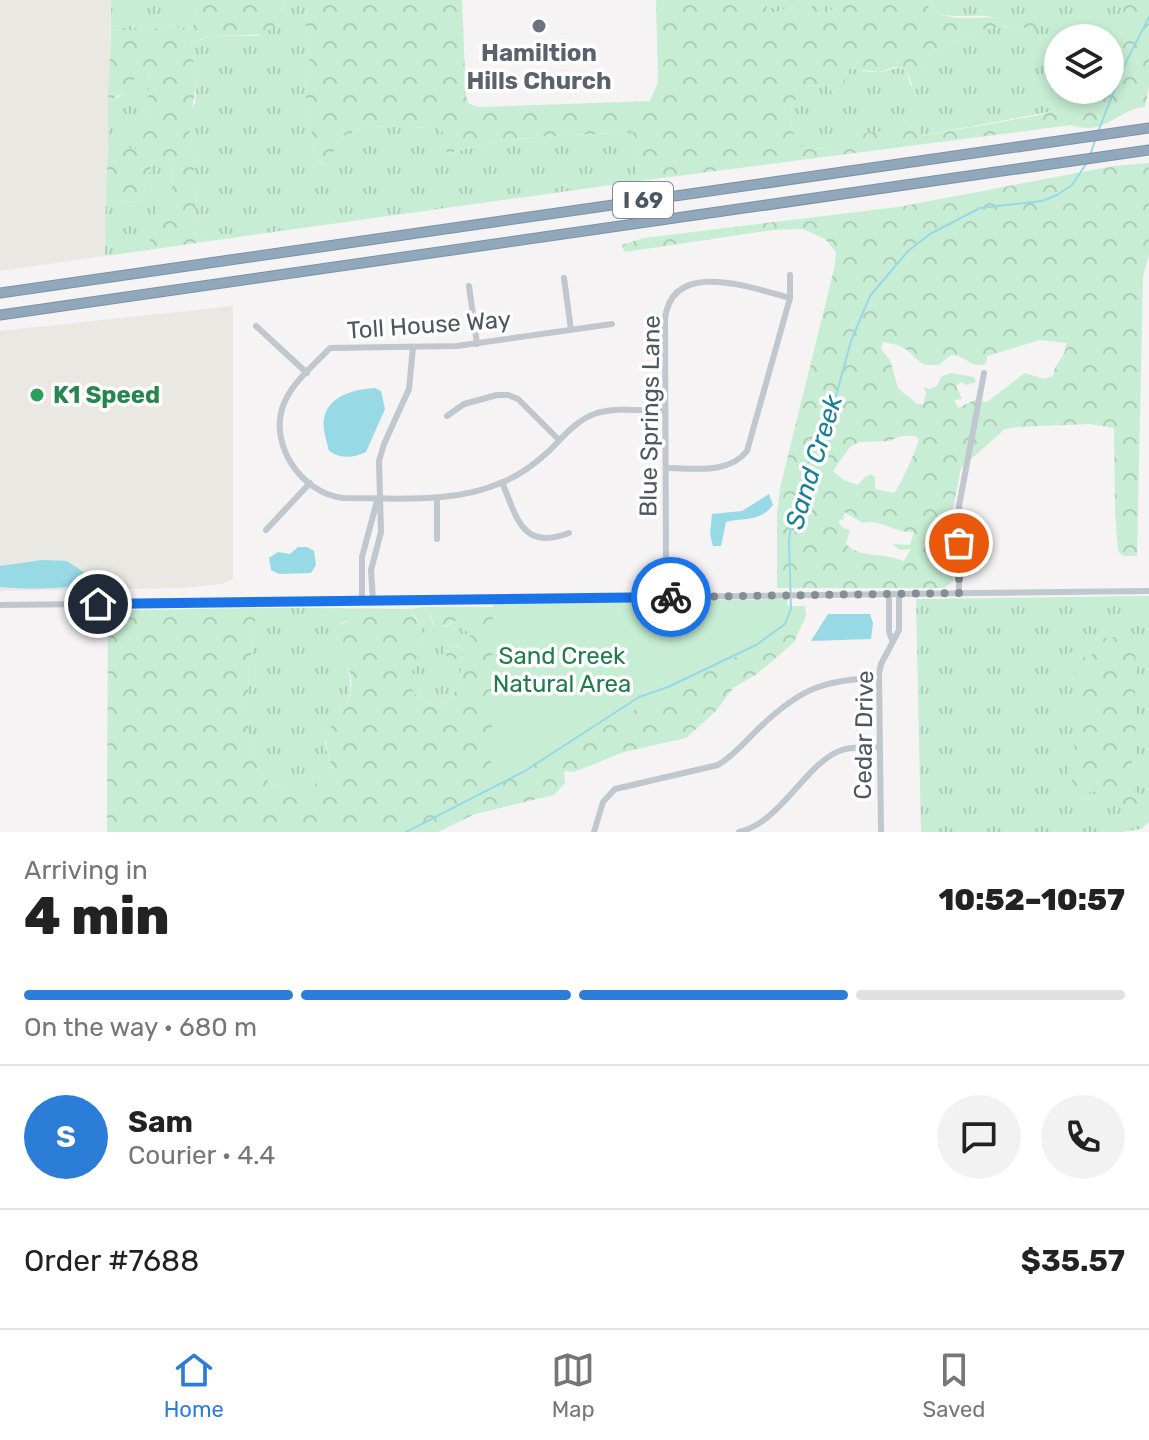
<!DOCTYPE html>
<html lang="en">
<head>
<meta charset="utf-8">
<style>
  body { margin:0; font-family:Rubik,sans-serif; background:#f2f2f2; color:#222; height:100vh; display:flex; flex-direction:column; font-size:30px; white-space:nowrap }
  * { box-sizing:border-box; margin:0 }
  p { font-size:26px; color:#767676 }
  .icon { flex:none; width:44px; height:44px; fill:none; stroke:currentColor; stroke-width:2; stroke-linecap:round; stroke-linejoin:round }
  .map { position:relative; height:832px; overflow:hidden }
  .side { display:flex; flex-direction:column; background:#fff; flex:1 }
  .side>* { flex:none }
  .controls { position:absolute; left:1044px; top:24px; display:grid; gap:16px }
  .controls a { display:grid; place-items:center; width:80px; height:80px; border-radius:50%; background:#fff; box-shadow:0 4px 12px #0003; font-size:40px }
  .pin { position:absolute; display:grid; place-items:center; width:68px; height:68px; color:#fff; margin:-34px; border:4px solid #fff; border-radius:50%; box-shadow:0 2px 8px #0007 }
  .courier { position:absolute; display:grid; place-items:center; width:80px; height:80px; margin:-40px; border:6px solid #1a73e8; border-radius:50%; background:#fff; color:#222; box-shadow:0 2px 10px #0007 }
  .summary em { font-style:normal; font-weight:800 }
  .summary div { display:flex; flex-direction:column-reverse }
  .summary { display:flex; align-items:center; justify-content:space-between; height:136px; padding:0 24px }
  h1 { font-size:52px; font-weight:800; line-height:60px }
  .bar { display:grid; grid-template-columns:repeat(4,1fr); gap:12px 8px; align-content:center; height:96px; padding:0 24px }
  .bar i { height:10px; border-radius:6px; background:#e0e0e0 }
  .bar .current { background:#2b7dd7 }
  .bar p { grid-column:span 4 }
  .line { display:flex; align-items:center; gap:20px; padding:0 24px; border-top:2px solid #e0e0e0 }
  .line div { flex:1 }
  .round { display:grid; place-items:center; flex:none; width:84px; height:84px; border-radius:42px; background:#f2f2f2 }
  .tab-bar { display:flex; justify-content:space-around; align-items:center; height:112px; border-top:2px solid #e0e0e0; background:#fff; font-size:22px; color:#767676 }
  .tab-bar a { display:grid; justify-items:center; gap:4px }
  .tab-bar .current { color:#2b7dd7 }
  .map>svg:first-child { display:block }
  .commercial { fill:#eae8e2 }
  .grass { fill:url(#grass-tufts) }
  .forest { fill:url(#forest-crowns); fill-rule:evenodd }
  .green { fill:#c7edd4 }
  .water { fill:#98d9e6 }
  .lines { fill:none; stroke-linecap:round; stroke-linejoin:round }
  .stream { stroke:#98d9e6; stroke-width:2 }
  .highway-casing { stroke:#7b92a8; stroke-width:11 }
  .minor { stroke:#c0c7ce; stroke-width:6 }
  .highway { stroke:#90a7bc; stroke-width:9 }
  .done { stroke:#878e93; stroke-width:8; stroke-dasharray:0 14.4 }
  .route { stroke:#1a73e8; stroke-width:10 }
  .worship-dot { fill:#6b7280; stroke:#fff; stroke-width:3 }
  .leisure-dot { fill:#2e9e5b; stroke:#fff; stroke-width:3 }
  .labels { text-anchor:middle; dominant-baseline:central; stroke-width:7; stroke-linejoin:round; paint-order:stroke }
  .shield { fill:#fff; stroke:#82898f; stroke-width:2 }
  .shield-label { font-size:22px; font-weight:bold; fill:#4c575f }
  .worship-label { font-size:24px; font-weight:bold; fill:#5b616d; stroke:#fff }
  .street-label { font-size:24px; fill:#4c575f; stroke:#fff }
  .leisure-label { font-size:24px; font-weight:bold; fill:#27864d; stroke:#fff; text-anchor:start }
  .park-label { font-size:24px; fill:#207c4b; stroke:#fff }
  .water-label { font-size:26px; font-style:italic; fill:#188196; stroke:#fff }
</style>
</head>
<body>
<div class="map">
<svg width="1149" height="832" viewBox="0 0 1149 832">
  <defs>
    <pattern id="grass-tufts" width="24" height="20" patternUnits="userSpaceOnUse" patternTransform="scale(2)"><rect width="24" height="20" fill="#c7edd4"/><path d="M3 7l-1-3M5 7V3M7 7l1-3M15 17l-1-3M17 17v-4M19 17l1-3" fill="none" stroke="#adcdb8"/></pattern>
    <pattern id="forest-crowns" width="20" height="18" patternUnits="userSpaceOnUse" patternTransform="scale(2)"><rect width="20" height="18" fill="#c7edd4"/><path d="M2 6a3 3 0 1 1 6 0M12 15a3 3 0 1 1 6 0" fill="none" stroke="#adcdb8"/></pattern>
  </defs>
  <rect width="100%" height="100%" fill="#f5f3f3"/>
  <g class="commercial">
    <path d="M0 0H111L105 256 0 271Z"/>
    <path d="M233 306V579L222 584 183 588 0 591V331Z"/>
  </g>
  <g class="grass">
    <path d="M111 0H195L196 23 186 31 172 25 154 29 111 31Z"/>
    <path d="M284 0H307L306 25 310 56 305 93 316 158 325 166 341 137 367 126 437 128 443 132 448 154C508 134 570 136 632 132 643 149 637 158 637 177L647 180 210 241 196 231 195 176 189 127V114L195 103 197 80 190 43 213 36H257L283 10Z"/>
    <path d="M766 0H811L813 8 802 13 793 6 774 13 767 8Z"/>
    <path d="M820 0H857L824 13Z"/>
    <path d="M923 0H1123V35L1110 50V38H1058V90H1087L1080 101 1059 110 925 135 920 136 917 121 908 128 877 133 830 149 798 147 788 116 796 98V86L826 85 833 92 845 68C856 68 866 73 877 72 894 72 906 57 910 85L920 88V74L929 54 986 29 1010 26 1035 30C1021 26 1006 20 992 17 968 12 938 25 923 0Z"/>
    <path d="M150 69 146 127 139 151 108 142V101L119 97 132 78Z"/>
    <path d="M173 155 172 203 151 236 148 250 105 256 106 200 136 202 141 200 153 161Z"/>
    <path d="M1149 596V822L1141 829 1122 832H921L916 599Z"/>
    <path d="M426 607 433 625 445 627 458 620 474 640 466 649 450 646 453 658 460 660C465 679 455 697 440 707 411 698 402 686 416 656 418 652 421 649 422 645 424 631 417 620 410 609Z"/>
    <path d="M257 608H321L353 618 341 623 336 647C363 683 348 710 325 742L332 770C313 787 306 798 279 788 230 769 252 649 257 608Z"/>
  </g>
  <g class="forest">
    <path d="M195 0H284C278 45 249 33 215 36 207 37 198 40 190 43L197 80 189 127 195 176 196 231 210 241 148 250 152 224 160 207 172 203 173 156 153 161 141 200 136 202 106 200 108 142 139 150 146 126 150 70C127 78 128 94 108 101L111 31 153 29 172 25 186 31 196 23Z"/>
    <path d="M307 0H462L466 96 469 104 479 107 650 101 658 82 656 0H766L767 8 774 13 793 6 802 13 812 8 811 0H820L824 13 857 0H923C945 35 1011 6 1046 21L1035 30 1009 26 986 29 929 54 920 74V88L914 89 908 74 902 68 894 67 880 72 846 68 848 74 840 93 834 92 825 85 796 86V98L788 116 798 147 830 149 841 145 843 136 908 128 918 121 921 136 1040 115 1080 101 1087 90H1110V50L1123 35V0H1149V86L1145 107C1118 109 1105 137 1071 125L647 180 637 177C637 158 643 149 632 132 570 136 507 134 447 154L443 132 437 128 367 126 341 137 326 166 316 158 305 93 310 56 306 25Z"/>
    <path d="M1149 163V255L1143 276 1137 556H1123L1118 551 1115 510 1114 428 1089 424 1017 427 1005 429 961 468 953 508V581L944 588H777V516L780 488 835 265 836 252 825 239 803 229 772 230 625 252 621 245 644 238 898 207 1114 166ZM1040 340 1066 343C1067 356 1054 363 1053 376L1044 379 1025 373 987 402 975 400 958 408 954 400 962 399 956 386 961 382 967 385 976 382 974 377 951 373 941 377 937 386 930 389 924 387 926 394 923 404H917L898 388 890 360 881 349 883 342C912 347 905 352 925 365H939L951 355C966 355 973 371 986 363L987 356ZM901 436H915L919 439C917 448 899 489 894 493L875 489V477L871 474 865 477 858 485 844 480 833 471 850 447 859 442 889 441ZM844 512 863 523C880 518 896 534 914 532L910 545 892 544 900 550 911 549 904 561C883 552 859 559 846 544L850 530 843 528 839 523 840 519 843 521Z"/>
    <path d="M116 606 134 610 257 608C252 649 230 769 279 788 304 797 314 786 332 770L324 732C341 719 354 701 351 677 349 666 341 658 337 648 334 643 333 636 332 630L352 618 321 608 410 609 424 635C418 670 389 691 440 707 455 697 465 679 460 660L447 657 444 652 449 646 466 649 473 640 458 620 436 630 426 607 805 606 806 616 794 642 757 674 733 688 715 712 686 738 624 752 574 772 564 771 565 783 554 795 475 814 438 832H107L108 607Z"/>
    <path d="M1117 637 1131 645 1138 665 1135 683 1136 753C1128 763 1131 778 1133 790L1142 795 1144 808 1149 810 1123 819 1120 794 1112 796 1104 790 1087 793 1081 798 1080 803 1065 794V787L1072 780 1068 774 1075 761 1072 755 1075 749 1073 741 1083 735 1082 726 1075 718 1082 703 1081 698 1074 696C1081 684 1078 673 1066 663L1067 654 1074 651 1090 660 1094 647 1082 649V644L1094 639Z"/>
  </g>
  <path class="green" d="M787 599 789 621 777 635 491 786 493 603Z"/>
  <g class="water">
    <path d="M375 388 381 391 385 409 366 452C353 458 341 459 329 451 327 442 322 428 324 419 328 395 356 389 375 388Z"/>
    <path d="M769 494 773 505C760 522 745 517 726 522L721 546H713L710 534 712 514 742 511Z"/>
    <path d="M298 547H307L314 551 316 565 311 573 279 574 271 570 269 558 278 552 290 554Z"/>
    <path d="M42 560 67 561 85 573C85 579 86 581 80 584 67 590 16 589 0 587V566Z"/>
    <path d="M828 614H870L873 623 871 639 811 641Z"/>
  </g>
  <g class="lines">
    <g class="stream">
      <path d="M1098 132 1122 70 1149 17"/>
      <path d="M1090 155 1096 138"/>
      <path d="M406 832 525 771 639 697 668 687 756 645 785 624 791 609 789 540 795 502 813 449 836 396 851 341 870 296 908 251 930 234 980 208 1042 201 1057 195 1072 185 1086 164"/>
    </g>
    <defs>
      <g id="highway">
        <path d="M0 293 1149 128"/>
        <path d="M0 315 1149 150"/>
      </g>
    </defs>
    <use href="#highway" class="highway-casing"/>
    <g class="minor">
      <path d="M564 278 571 330"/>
      <path d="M469 286 477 344"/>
      <path d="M612 324 457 346 330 348C315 364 294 381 285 401 266 442 301 494 344 498 397 498 454 504 503 482 520 475 536 463 549 451 564 436 576 420 597 413 618 407 644 411 665 411"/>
      <path d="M256 326 307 373"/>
      <path d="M447 416 464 404 497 395H508L518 399 559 440"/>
      <path d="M666 468C693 468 728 475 747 451L790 298V275"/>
      <path d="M502 482C517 518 522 551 569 533"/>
      <path d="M437 497V539"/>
      <path d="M266 530 310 483"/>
      <path d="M959 593V506L984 373"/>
      <path d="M889 595V632L892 640"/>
      <path d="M662 597V574L666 564"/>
      <path d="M671 597 670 573 666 564 665 319C672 257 754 289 790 298"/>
      <path d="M362 601V557L377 501"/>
      <path d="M373 601 371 570 381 532 379 461 384 444 409 389 413 347"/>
      <path d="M0 605 1149 591"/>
      <path d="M594 832 603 802 615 789 718 765C733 756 744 743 756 731 797 691 821 679 879 678"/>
      <path d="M739 832C782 822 806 762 842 750 854 746 868 748 880 747"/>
      <path d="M881 832 879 674 881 664 899 630V595"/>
    </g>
    <use href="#highway" class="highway"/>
  </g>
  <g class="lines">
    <path class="done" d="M671 597 959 593V543"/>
    <path class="route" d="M98 604 671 597"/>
  </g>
  <circle class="worship-dot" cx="539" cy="26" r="8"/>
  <circle class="leisure-dot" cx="37" cy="395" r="8"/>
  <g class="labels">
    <rect class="shield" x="613" y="182" width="60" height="36" rx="6"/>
    <g class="shield-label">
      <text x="643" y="200">I 69</text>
    </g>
    <g class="worship-label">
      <text x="539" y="53">Hamiltion<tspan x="539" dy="28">Hills Church</tspan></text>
    </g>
    <g class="street-label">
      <text transform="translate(429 325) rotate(-4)">Toll House Way</text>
      <text transform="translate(650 416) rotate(-89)">Blue Springs Lane</text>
      <text transform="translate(864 735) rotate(-89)">Cedar Drive</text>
    </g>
    <g class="leisure-label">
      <text x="53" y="395">K1 Speed</text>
    </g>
    <g class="park-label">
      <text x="562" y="656">Sand Creek<tspan x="562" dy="28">Natural Area</tspan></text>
    </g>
    <g class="water-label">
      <text transform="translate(814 462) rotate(-73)">Sand Creek</text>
    </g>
  </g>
</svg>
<div class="controls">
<a><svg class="icon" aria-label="layers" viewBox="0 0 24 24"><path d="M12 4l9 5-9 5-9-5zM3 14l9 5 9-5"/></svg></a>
</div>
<div class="pin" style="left:959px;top:543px;background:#ea580c"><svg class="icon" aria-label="bag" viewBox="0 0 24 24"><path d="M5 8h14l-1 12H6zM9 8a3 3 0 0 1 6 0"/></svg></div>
<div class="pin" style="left:98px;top:604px;background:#1f2937"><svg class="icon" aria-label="home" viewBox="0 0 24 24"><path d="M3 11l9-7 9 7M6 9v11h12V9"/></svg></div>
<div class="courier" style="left:671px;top:597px"><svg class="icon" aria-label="bike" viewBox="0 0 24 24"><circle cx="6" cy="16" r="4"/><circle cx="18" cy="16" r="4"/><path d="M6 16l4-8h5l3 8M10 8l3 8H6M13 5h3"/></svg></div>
</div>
<section class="side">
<div class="summary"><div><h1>4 min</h1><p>Arriving in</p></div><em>10:52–10:57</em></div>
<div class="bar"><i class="current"></i><i class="current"></i><i class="current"></i><i></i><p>On the way · 680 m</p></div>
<div class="line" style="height:144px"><b class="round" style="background:#2b7dd7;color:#fff">S</b><div><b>Sam</b><p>Courier · 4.4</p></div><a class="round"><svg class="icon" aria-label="chat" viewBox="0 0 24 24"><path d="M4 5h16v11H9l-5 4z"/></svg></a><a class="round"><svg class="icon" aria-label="phone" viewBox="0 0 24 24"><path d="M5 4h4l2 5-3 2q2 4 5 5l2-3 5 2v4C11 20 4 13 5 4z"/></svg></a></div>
<div class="line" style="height:104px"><div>Order #7688</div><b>$35.57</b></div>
</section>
<nav class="tab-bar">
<a class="current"><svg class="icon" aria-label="home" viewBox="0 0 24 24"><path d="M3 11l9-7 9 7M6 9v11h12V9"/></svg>Home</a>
<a><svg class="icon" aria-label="map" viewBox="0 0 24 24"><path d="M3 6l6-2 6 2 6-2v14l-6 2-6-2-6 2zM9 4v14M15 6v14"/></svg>Map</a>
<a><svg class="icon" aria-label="saved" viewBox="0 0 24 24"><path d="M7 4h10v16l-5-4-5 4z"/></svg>Saved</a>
</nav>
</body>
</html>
